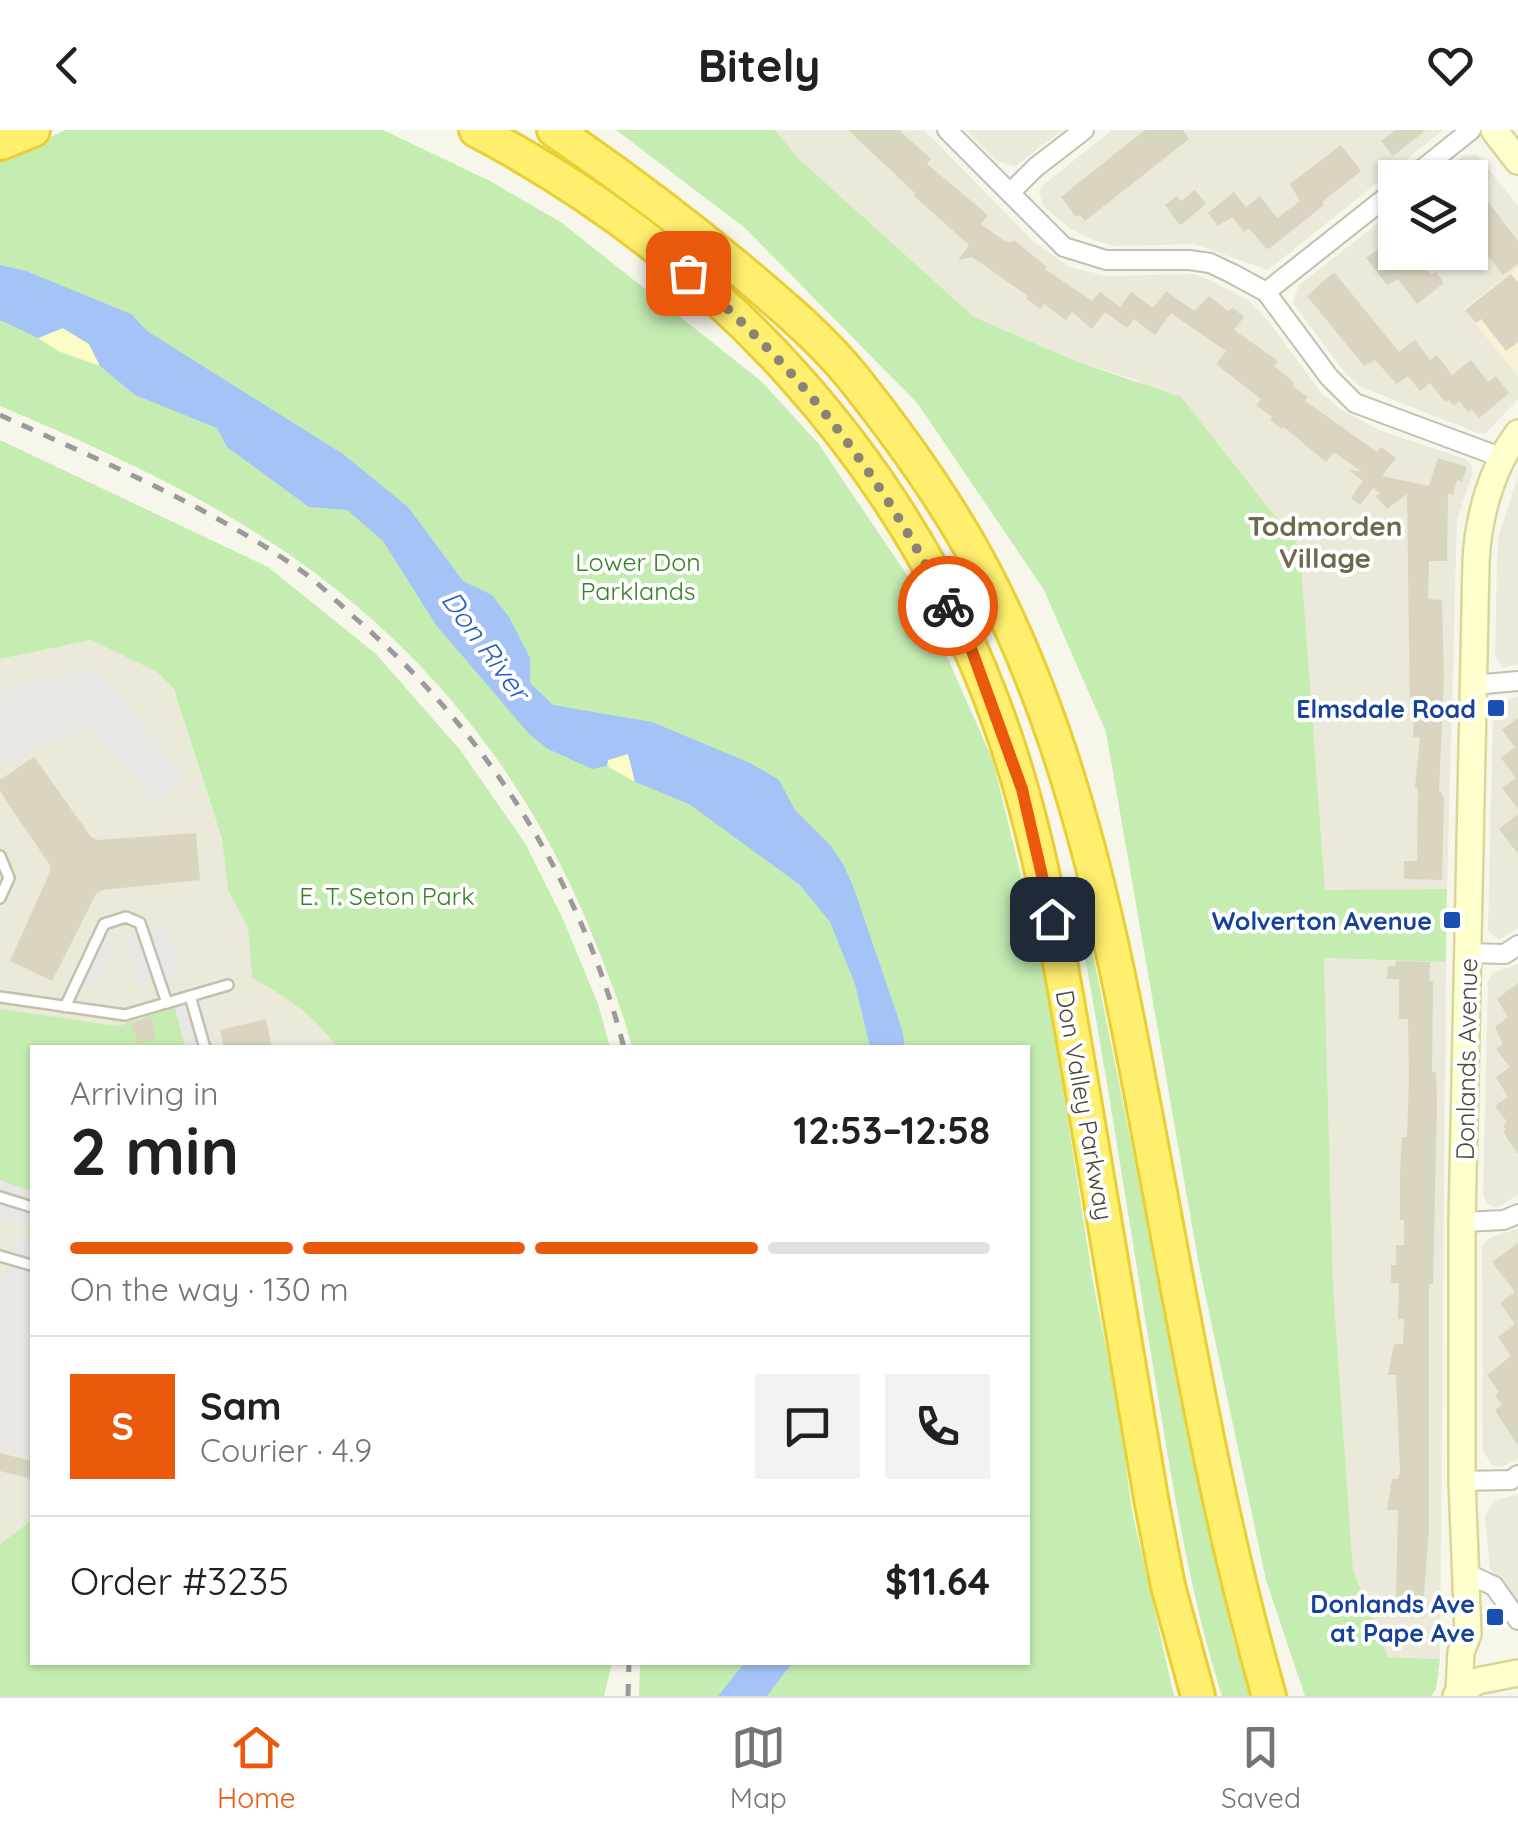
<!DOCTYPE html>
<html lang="en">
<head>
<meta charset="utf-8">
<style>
  body { margin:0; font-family:Quicksand,sans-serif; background:#f2f2f2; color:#202124; height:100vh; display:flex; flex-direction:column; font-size:38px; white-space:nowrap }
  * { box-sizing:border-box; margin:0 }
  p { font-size:32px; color:#757577 }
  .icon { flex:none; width:55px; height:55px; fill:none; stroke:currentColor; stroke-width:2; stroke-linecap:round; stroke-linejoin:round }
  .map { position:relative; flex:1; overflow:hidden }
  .drawer { position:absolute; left:30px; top:915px; width:1000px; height:620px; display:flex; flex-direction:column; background:#fff; border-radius:0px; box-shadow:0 2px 8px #0004 }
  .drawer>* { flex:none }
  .tools { position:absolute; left:1378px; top:30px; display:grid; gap:20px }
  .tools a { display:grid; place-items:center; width:110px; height:110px; border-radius:0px; background:#fff; box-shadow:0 2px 8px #0004; font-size:50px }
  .pin { position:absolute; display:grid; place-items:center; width:85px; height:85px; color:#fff; margin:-42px; border-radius:20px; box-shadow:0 5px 15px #0006 }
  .courier { position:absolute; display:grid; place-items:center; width:100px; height:100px; margin:-50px; border:8px solid #ea580c; border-radius:50%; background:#fff; color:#222; box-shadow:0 2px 12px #0007 }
  .headline em { font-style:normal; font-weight:700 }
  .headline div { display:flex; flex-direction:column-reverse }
  .headline { display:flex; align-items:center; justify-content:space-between; height:170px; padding:0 40px }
  h1 { font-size:65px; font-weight:700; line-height:75px }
  .bar { display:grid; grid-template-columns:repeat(4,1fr); gap:15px 10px; align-content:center; height:120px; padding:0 40px }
  .bar i { height:12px; border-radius:8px; background:#e0e0e0 }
  .bar .active { background:#ea580c }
  .bar p { grid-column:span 4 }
  .line { display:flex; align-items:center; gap:25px; padding:0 40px; border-top:2px solid #e0e0e0 }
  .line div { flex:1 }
  .round { display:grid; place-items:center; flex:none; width:105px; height:105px; border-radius:0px; background:#f2f2f2 }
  header { display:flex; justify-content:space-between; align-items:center; height:130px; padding:0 40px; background:#fff; font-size:45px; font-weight:700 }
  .tabs { display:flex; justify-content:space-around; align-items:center; height:140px; border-top:2px solid #e0e0e0; background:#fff; font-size:28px; color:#757577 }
  .tabs a { display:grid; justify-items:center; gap:5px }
  .tabs .active { color:#ea580c }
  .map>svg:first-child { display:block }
  .residential { fill:#ebe9d9 }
  .commercial { fill:#f9f2d6 }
  .green { fill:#c5edb2 }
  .sand { fill:#fbfcc6 }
  .parking { fill:#e8e7e3 }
  .water { fill:#a5c3f6 }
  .building { fill:#d9d5c0 }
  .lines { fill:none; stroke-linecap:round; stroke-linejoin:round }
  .lane-casing { stroke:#c3c0ad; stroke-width:14 }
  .street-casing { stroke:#c3c0ad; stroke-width:22 }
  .secondary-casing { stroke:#d9d798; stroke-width:30 }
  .highway-casing { stroke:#e9cf33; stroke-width:38 }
  .lane { stroke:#fff; stroke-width:9 }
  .street { stroke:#fff; stroke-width:18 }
  .secondary { stroke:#fffecd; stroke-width:25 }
  .highway { stroke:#ffef6e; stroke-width:32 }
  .rail { stroke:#9a9a9a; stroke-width:5; stroke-dasharray:12 12; stroke-linecap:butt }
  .done { stroke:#888577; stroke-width:10; stroke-dasharray:0 18 }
  .route { stroke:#ea580c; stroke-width:12 }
  .transit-dot { fill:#1a4fb4; stroke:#fff; stroke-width:4 }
  .labels { text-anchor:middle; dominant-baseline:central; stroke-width:8; stroke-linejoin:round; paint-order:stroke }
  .park-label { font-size:25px; fill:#348325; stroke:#fff }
  .transit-label { font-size:25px; font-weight:bold; fill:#164399; stroke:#fff; text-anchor:end }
  .street-label { font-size:25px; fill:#4c4838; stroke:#fff }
  .neighbourhood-label { font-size:28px; font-weight:bold; fill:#6f694e; stroke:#fff }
  .water-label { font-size:28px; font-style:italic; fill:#275ec1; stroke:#fff }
</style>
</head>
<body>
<header><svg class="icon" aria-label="back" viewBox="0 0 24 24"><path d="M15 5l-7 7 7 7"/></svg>Bitely<svg class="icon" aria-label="heart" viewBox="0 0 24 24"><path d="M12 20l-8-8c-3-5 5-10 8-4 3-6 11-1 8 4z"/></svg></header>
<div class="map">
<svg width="1518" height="1566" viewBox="0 0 1518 1566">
  <rect width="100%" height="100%" fill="#f6f6eb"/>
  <g class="residential">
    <path d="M775 0H924L1033 111 1069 137 1108 146 1194 144 1214 152 1248 170 1266 188 1322 264 1342 280 1379 300 1465 329 1471 335 1473 342 1457 390 1447 759 1325 761 1300 418 1136 250 1078 232 974 187 799 29Z"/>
    <path d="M966 0H1063L1015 36 997 31Z"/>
    <path d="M1112 0H1443L1268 140 1194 114 1115 116 1093 110 1071 99 1043 76 1039 62 1042 56Z"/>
    <path d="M1477 25 1518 76V138L1464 179 1518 246V269L1486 303H1478L1361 257 1346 244 1293 173 1298 156 1395 80V122H1470V48L1436 47 1463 26Z"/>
    <path d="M1518 346V534L1503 538 1495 526 1497 428 1499 405Z"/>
    <path d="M91 510 157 542 174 559 222 709 228 760 248 798 252 848 285 866 324 899 337 917 32 918V1390L0 1414V529Z"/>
    <path d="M1518 566V798L1499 810 1488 800 1493 588 1501 573Z"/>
    <path d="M1324 828 1446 832 1440 1529 1388 1527 1353 1440 1333 1155Z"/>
    <path d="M1518 834V1064L1501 1076 1493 1077 1486 1072 1483 1064 1488 850 1492 843Z"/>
    <path d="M1518 1099V1329L1502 1337 1492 1335 1483 1321 1482 1116 1491 1107Z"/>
    <path d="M1518 1364V1476L1490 1438 1485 1386 1494 1371Z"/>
  </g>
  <path class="commercial" d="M1518 138V246L1464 179Z"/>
  <g class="green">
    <path d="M65 0H383L490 51 562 93 761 251 818 313 919 463 993 631 1045 844 1093 1152 1118 1278 1132 1381 1174 1566H639L640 1533 1028 1532V918L632 917C624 885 612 855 600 824 533 648 419 505 258 404 177 353 88 313 0 276V26L23 21Z"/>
    <path d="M616 0H775L799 29 974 187 1078 232 1181 267 1300 418 1325 760 1447 759 1446 832 1324 828 1333 1155 1353 1440 1388 1527 1440 1529 1436 1559 1431 1566H1305L1266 1450 1198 1130 1106 602 1044 460 918 274 745 98Z"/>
    <path d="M0 310 268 437 376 524 461 621 525 713 562 787 598 874 610 917H337C315 886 285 866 252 848L248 798 228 760 222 709 174 559 157 542 91 510 0 529Z"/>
    <path d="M1078 750 1211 1410 1233 1509 1251 1566H1222C1187 1455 1170 1339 1151 1224 1125 1066 1101 908 1071 751Z"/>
    <path d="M175 877 185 917 32 918V1062L0 1050V879L118 896Z"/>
    <path d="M32 1390V1532L612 1533 604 1566H0V1414Z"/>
  </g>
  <g class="sand">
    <path d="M62 198 89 214 100 236 58 221 38 208Z"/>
    <path d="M629 623 635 652 607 636 608 630Z"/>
  </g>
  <g class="parking">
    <path d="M97 538 185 646 153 672 93 598 25 623 0 639V559Z"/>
    <path d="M166 796 180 842 138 855 124 808Z"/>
    <path d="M109 800 119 805 94 858 84 853Z"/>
    <path d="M204 868 217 917H185L175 877Z"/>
    <path d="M0 1050 32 1062V1099L0 1089Z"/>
    <path d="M17 1105 32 1109V1329L0 1319V1164Z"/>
  </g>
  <g class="water">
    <path d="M0 135 26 141 131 184 147 201 343 324 408 377 463 451 492 465 509 487 530 528V553L553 575 652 592 750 633 779 650 795 680 831 716 843 734 853 756 902 899 905 917H870L855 854 830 792 800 755 689 674 635 652 628 624 608 630 607 636 592 639 548 619 530 605 436 495 383 411 347 380 309 377 227 317 217 298 135 265 100 236 89 214 63 198 38 208 0 190Z"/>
    <path d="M745 1532H792V1533L767 1566H718Z"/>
  </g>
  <g class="building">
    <path d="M848 0H899L931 29 927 34 988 85 981 94 1003 110 1010 113 1014 110 1047 137 1045 139 1092 171 1100 162 1120 177 1131 162 1153 178 1166 161 1194 181 1209 166 1228 181 1233 178 1244 187 1234 200 1278 231 1274 236 1294 252 1293 256 1308 267 1305 271 1377 322 1381 317 1396 328 1382 346 1429 356 1438 328 1467 337 1462 352 1457 350 1453 365 1448 364 1447 431H1429L1428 469 1442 470 1444 548 1439 660 1444 668 1442 750 1404 749V731H1417L1418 658H1415L1420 608 1413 607 1414 583H1410L1407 364 1387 379 1376 366 1380 363 1373 358 1360 375 1351 368 1363 351 1349 340 1362 342 1334 322 1326 332 1284 297 1282 299 1270 290 1272 287 1256 275 1261 269 1216 234 1226 221 1171 183 1155 205 1134 189 1127 198 1105 182 1092 199 1072 182 1066 190 1044 174 1040 179 1026 168 1028 166 972 127 958 130 969 115 913 65 915 63Z"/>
    <path d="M1145 0H1183L1189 9 1085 91 1080 85 1076 87 1061 67Z"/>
    <path d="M1395 0H1426L1393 26 1381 11Z"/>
    <path d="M1341 15 1361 41 1322 72 1324 75 1270 118 1266 119 1249 98 1244 102 1232 87 1218 96 1208 83 1234 62 1246 77 1260 66 1277 88 1300 71 1290 54Z"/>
    <path d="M1470 48 1518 111V134L1503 145 1477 111 1470 117Z"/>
    <path d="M1195 60 1206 74 1181 95 1178 93 1165 75 1177 66 1181 71Z"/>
    <path d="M1395 106V122H1413L1431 145 1436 142 1444 153 1417 174 1398 149 1387 155 1366 128Z"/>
    <path d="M1334 142 1399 222 1415 210 1430 230 1437 225 1452 245 1471 230 1488 252 1496 246 1509 263 1479 288 1471 279 1468 282 1459 271 1454 276 1449 270 1445 272 1430 253 1420 261 1408 246 1397 254 1375 230 1364 236 1307 166Z"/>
    <path d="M1511 144 1518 152V212L1506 221 1481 189 1476 193 1465 180Z"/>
    <path d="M1518 588V679L1502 658 1516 648 1501 628 1515 617 1502 600Z"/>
    <path d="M34 627 91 707 98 710 196 703 200 750 102 760 96 764 52 851 10 831 50 742V735L7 672 0 660V650Z"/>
    <path d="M1518 684V724L1499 699Z"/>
    <path d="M1396 831 1430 832 1429 851H1433L1432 942H1436L1437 973 1433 1154H1429V1398L1424 1464 1418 1481H1401L1396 1468 1398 1380H1387L1392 1349H1398L1400 1343 1396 1245H1388L1394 1214H1403L1404 1189H1398L1399 1153H1391V1135H1396V1115H1404V1090H1400V1045L1402 1007H1407L1409 950 1408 889H1399V849H1387L1388 836H1395Z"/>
    <path d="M1518 853V1024L1503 1002 1506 1000 1503 995 1507 992 1495 976 1508 967 1496 947 1510 937 1496 919 1503 914 1495 897 1508 887 1497 869Z"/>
    <path d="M150 886 156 909 139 914 131 894Z"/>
    <path d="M266 889 272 918H224L220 900Z"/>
    <path d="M1518 1113V1316L1495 1280 1502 1275 1495 1265 1499 1262 1487 1245 1511 1226 1498 1207 1515 1194 1500 1173 1515 1162 1492 1132Z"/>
    <path d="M0 1323 32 1331V1349L0 1341Z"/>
  </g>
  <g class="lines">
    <defs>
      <g id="lane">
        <path d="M0 726 9 748 0 768"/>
        <path d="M190 866 205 918"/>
        <path d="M0 867 125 885 228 855"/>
        <path d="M65 877 104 794 126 787 140 793 167 873"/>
        <path d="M0 1067 32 1077"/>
        <path d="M0 1126 31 1135"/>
      </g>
      <g id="street">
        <path d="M947 0 1064 117 1106 130H1189L1210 133 1233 144 1266 162 1329 247 1355 273 1503 328"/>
        <path d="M1411 48 1471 0"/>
        <path d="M1010 63 1036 37 1084 0"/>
        <path d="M1266 162 1395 60"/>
        <path d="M1473 555 1518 551"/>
        <path d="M1468 823 1505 824 1518 815"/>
        <path d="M1462 1092 1504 1090 1518 1084"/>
        <path d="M1462 1351 1511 1350 1518 1345"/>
        <path d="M1466 1443 1494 1456 1518 1490"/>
      </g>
      <g id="secondary">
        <path d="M1494 0 1518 31"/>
        <path d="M1459 1561 1461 1522 1468 1504 1462 1351V1092L1476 432C1478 388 1491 339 1518 303"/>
        <path d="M1456 1566 1477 1551 1518 1543"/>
      </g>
      <g id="highway">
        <path d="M476 0C718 128 906 330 999 590 1041 707 1060 830 1081 952 1105 1092 1128 1233 1152 1374L1168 1456 1198 1566"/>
        <path d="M554 0C619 44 680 90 740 140 779 173 819 206 851 245 899 305 946 370 982 438 1084 630 1119 846 1159 1057 1191 1228 1221 1399 1269 1566"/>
        <path d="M0 13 33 0"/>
      </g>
    </defs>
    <use href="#lane" class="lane-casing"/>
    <use href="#street" class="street-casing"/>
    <use href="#secondary" class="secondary-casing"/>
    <use href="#highway" class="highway-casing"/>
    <use href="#lane" class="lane"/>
    <use href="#street" class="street"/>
    <use href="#secondary" class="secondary"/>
    <use href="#highway" class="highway"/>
    <g class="rail">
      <path d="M0 285C103 332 210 376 303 442 321 455 337 472 354 487 485 600 581 750 624 918"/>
      <path d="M628 1566 629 1532"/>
    </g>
  </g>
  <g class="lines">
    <path class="done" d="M688 143C805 245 877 339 948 476"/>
    <path class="route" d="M948 476 972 521 1022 659 1052 789"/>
  </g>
  <g class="transit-dot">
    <rect x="1486" y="568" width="20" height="20" rx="5"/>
    <rect x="1442" y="780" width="20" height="20" rx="5"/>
    <rect x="1485" y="1477" width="20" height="20" rx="5"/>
  </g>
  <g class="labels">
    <g class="park-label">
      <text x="638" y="431">Lower Don<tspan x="638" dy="29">Parklands</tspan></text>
      <text x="387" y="765">E. T. Seton Park</text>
    </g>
    <g class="transit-label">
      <text x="1476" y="578">Elmsdale Road</text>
      <text x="1432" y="790">Wolverton Avenue</text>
      <text x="1475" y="1473">Donlands Ave<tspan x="1475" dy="29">at Pape Ave</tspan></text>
    </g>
    <g class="street-label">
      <text transform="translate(1466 929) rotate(-89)">Donlands Avenue</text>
      <text transform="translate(1085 975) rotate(80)">Don Valley Parkway</text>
    </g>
    <g class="neighbourhood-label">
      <text x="1325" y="395">Todmorden<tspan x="1325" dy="32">Village</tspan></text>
    </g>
    <g class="water-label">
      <text transform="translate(486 515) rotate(54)">Don River</text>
    </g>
  </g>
</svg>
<div class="tools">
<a><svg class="icon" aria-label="layers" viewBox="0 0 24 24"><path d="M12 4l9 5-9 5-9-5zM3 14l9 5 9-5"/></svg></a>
</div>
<div class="pin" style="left:688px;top:143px;background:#ea580c"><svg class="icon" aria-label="bag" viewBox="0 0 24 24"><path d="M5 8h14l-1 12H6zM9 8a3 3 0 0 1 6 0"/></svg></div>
<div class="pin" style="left:1052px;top:789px;background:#1f2937"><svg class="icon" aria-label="home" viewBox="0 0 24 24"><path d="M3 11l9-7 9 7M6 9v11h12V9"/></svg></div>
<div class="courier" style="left:948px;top:476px"><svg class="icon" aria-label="bike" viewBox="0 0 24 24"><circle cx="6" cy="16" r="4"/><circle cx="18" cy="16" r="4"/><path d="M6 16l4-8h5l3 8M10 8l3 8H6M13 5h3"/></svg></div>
<section class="drawer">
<div class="headline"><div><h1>2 min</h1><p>Arriving in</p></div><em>12:53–12:58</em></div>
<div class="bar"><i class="active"></i><i class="active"></i><i class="active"></i><i></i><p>On the way · 130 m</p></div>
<div class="line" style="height:180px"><b class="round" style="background:#ea580c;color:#fff">S</b><div><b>Sam</b><p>Courier · 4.9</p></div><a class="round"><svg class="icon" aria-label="chat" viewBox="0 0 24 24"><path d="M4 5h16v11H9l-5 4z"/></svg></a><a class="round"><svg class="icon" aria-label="phone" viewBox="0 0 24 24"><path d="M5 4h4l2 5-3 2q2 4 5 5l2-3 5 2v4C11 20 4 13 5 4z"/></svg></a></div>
<div class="line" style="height:130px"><div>Order #3235</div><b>$11.64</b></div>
</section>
</div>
<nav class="tabs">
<a class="active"><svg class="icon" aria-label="home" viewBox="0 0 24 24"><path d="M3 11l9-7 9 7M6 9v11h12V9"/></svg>Home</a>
<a><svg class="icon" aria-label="map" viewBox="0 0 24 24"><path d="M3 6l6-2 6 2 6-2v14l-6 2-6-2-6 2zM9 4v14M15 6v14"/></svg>Map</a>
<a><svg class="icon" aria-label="saved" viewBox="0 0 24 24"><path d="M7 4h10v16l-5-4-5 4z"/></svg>Saved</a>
</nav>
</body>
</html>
